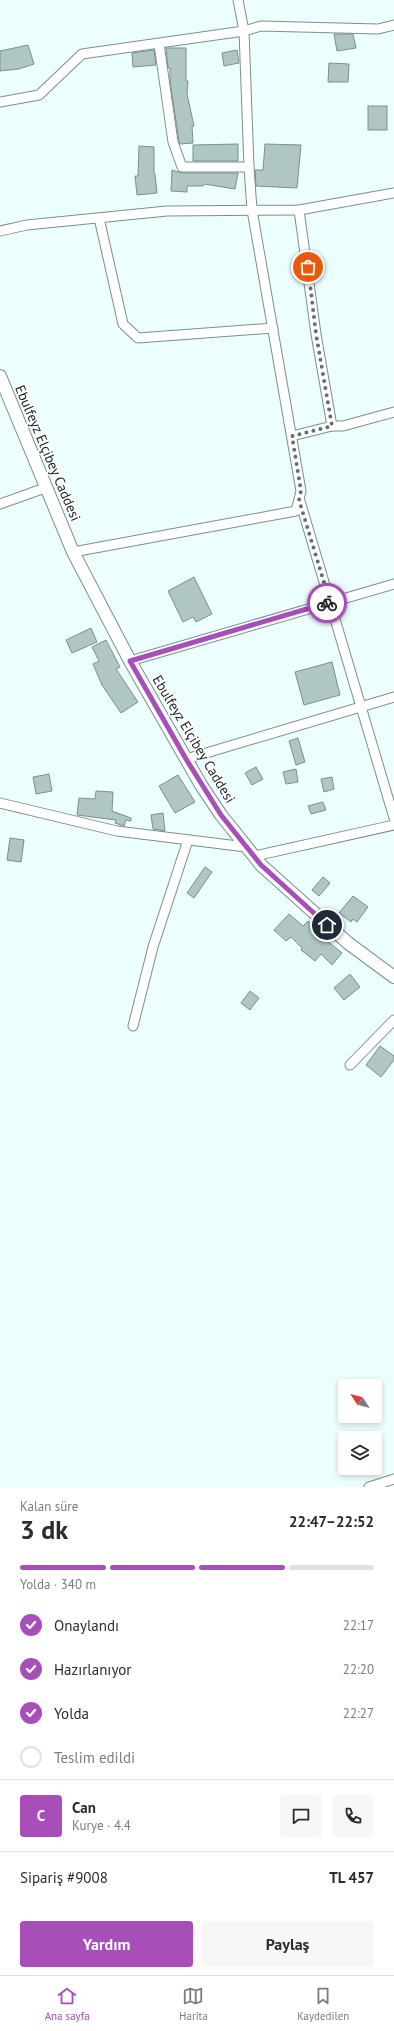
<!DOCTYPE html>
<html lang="tr">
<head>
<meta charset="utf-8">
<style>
  body { margin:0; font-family:"PT Sans",sans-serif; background:#f7f7f7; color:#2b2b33; height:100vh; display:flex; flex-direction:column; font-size:15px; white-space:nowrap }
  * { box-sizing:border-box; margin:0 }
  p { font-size:13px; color:#7c7c81 }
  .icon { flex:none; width:22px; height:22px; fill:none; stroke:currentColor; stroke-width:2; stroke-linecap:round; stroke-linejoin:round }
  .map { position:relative; height:1487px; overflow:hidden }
  .panel { display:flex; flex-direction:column; background:#fff; flex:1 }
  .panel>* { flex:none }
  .needle { width:26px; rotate:306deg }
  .buttons { position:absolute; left:338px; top:1379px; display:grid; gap:8px }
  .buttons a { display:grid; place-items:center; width:44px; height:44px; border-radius:4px; background:#fff; box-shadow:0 2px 6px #0003; font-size:20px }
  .pin { position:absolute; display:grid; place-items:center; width:34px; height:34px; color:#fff; margin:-17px; border:2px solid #fff; border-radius:50%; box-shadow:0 1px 4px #0007 }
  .courier { position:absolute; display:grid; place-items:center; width:40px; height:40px; margin:-20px; border:3px solid #a84eb9; border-radius:50%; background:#fff; color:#222; box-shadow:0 1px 5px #0007 }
  .headline em { font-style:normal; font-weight:700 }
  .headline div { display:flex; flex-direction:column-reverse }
  .headline { display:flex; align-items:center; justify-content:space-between; height:68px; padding:0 20px }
  h1 { font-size:26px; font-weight:700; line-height:30px }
  .bar { display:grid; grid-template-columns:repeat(4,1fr); gap:6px 4px; align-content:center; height:48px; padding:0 20px }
  .bar i { height:5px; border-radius:3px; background:#e1e1e2 }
  .bar .on { background:#a84eb9 }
  .bar p { grid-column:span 4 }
  .line { display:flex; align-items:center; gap:10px; padding:0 20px; border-top:1px solid #e1e1e2 }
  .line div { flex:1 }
  .round { display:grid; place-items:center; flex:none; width:42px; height:42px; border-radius:4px; background:#f7f7f7 }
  ol { padding:0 20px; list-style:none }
  li { display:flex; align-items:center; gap:12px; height:44px }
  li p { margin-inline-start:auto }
  li .icon { padding:4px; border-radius:50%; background:#a84eb9; color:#fff; stroke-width:4 }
  li:last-child { color:#7c7c81 }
  li i { width:22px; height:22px; border:2px solid #e1e1e2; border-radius:50% }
  .primary-button { display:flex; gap:8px; margin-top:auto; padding:8px 20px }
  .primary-button a { flex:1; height:46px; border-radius:4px; background:#a84eb9; color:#fff; font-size:16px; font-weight:700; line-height:46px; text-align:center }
  .primary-button a+a { background:#f7f7f7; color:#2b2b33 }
  .tab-bar { display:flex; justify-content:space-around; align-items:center; height:56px; border-top:1px solid #e1e1e2; background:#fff; font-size:11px; color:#7c7c81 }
  .tab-bar a { display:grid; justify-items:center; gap:2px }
  .tab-bar .on { color:#a84eb9 }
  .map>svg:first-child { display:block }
  .building { fill:#afc6c4; stroke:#7a908e }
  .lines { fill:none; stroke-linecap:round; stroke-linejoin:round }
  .street-casing { stroke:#7a8f8e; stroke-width:11 }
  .secondary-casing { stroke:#7a8f8e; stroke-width:14 }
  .street { stroke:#fff; stroke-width:9 }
  .secondary { stroke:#fff; stroke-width:12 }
  .done { stroke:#646f6f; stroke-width:4; stroke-dasharray:0 7.2 }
  .route { stroke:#a84eb9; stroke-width:5 }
  .labels { text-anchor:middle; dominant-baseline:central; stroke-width:3; stroke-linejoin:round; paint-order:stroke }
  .street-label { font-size:14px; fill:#1a2222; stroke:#fff }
</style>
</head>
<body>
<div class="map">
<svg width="394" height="1487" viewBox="0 0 394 1487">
  <rect width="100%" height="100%" fill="#ecfffe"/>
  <g class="building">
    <path d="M334 34H353L356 48 337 51Z"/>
    <path d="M28 45 34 64 19 69 0 71V51Z"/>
    <path d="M166 48H186V81H188L187 94 194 126H192L193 143 180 144 179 141 170 81V68H168Z"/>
    <path d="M154 50 156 65 133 67 132 53Z"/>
    <path d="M237 50 239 63 224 66 222 53Z"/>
    <path d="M329 63 349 64 348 82H328Z"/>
    <rect x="368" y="106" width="19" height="24"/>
    <path d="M238 144V161H193V145Z"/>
    <path d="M265 144 301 145 297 188 256 186 255 170H263Z"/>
    <path d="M139 146 154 147V174H155L157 193 137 195 135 176H138Z"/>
    <path d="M172 170 182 173H238L235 189 204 184 203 186H187V192L171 191Z"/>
    <path d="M194 577 212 614 196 622 193 617 183 622 168 591Z"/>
    <path d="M91 628 97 642 72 653 66 640Z"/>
    <path d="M106 640 120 667 116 669 138 702 121 713 102 685 93 664 99 661 92 647Z"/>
    <path d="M332 662 340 695 304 705 295 672Z"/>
    <path d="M298 738 305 762 296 765 289 741Z"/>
    <path d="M256 767 263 779 252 785 245 773Z"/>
    <path d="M296 769 298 782 286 784 283 772Z"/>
    <path d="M49 774 52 791 36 794 33 777Z"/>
    <path d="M178 775 195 802 175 813 159 786Z"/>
    <path d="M332 777 334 789 324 792 321 779Z"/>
    <path d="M96 791 113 792 112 811 131 818V821L126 820 124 826 115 823 116 820 77 815 79 798 95 799Z"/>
    <path d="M323 802 326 810 311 814 308 806Z"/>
    <path d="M163 813 165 831 153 829 151 815Z"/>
    <path d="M10 838 24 840 21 862 7 860Z"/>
    <path d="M205 867 212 872 194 898 187 893Z"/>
    <path d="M323 877 330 883 319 896 312 890Z"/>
    <path d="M353 896 368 907 357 922 353 919 351 922 339 913Z"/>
    <path d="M289 914 303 926 308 921 317 930 315 931 342 953 332 965 321 954 315 961 301 950 302 948 291 937 286 941 274 930Z"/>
    <path d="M350 974 360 987 344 1000 334 988Z"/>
    <path d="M250 991 259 998 250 1010 241 1003Z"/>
    <path d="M380 1046 394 1056V1060L381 1077 366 1065Z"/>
  </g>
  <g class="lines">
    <defs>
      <g id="street">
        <path d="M238 0 244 31 249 167"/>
        <path d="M0 102 39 95 82 54 244 31 261 26 378 29 394 25"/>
        <path d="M299 210 316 334 332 426"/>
        <path d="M99 218 123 324 138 338 273 328"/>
        <path d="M0 231 27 225 167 211 299 210 394 193"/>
        <path d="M292 436 332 426H343L394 412"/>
        <path d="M300 501 394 818"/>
        <path d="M0 504 45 488"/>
        <path d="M73 552 296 511 301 491 252 210 249 167H182L173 142 159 44"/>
        <path d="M130 661 394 584"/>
        <path d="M186 759 394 697"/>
        <path d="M0 803 117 831 246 847"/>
        <path d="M255 856 394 825"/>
        <path d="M133 1026 153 947 188 840"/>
        <path d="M350 1065 394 1020"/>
        <path d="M369 1487 394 1479"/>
      </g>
      <path id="secondary" d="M0 376 73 552 130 661 201 785 221 815 261 865 348 943 394 977"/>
    </defs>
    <use href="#street" class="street-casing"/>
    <use href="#secondary" class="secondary-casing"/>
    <use href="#street" class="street"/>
    <use href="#secondary" class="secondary"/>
  </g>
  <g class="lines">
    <path class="done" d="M308 267 316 334 332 426 292 436 301 491 299 500 330 602 327 603"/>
    <path class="route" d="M327 603 130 661 186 759 221 815 261 865 327 925"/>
  </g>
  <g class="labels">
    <g class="street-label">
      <text transform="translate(48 453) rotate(67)">Ebulfeyz Elçibey Caddesi</text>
      <text transform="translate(194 739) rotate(59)">Ebulfeyz Elçibey Caddesi</text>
    </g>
  </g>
</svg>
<div class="buttons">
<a><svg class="needle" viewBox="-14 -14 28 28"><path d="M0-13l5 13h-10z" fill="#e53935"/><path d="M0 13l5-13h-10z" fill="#7c7c81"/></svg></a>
<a><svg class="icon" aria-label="layers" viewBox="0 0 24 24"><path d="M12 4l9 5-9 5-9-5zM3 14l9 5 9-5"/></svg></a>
</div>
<div class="pin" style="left:308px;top:267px;background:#ea580c"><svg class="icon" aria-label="bag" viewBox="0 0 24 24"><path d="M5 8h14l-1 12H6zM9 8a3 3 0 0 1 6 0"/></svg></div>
<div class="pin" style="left:327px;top:925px;background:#1f2937"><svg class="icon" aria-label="home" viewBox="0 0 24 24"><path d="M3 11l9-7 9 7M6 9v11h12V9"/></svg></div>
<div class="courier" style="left:327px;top:603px"><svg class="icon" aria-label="bike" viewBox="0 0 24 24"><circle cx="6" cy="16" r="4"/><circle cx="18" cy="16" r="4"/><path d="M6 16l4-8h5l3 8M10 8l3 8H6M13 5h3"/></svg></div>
</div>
<section class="panel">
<div class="headline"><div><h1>3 dk</h1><p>Kalan süre</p></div><em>22:47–22:52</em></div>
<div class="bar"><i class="on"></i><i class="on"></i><i class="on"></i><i></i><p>Yolda · 340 m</p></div>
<ol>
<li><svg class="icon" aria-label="check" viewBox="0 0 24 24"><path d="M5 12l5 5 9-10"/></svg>Onaylandı<p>22:17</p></li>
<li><svg class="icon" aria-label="check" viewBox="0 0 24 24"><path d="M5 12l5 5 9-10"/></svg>Hazırlanıyor<p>22:20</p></li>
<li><svg class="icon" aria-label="check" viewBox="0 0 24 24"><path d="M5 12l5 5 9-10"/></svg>Yolda<p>22:27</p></li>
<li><i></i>Teslim edildi</li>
</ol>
<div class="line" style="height:72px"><b class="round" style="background:#a84eb9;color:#fff">C</b><div><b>Can</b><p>Kurye · 4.4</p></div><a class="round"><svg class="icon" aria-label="chat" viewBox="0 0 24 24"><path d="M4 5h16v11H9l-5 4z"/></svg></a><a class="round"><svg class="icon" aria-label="phone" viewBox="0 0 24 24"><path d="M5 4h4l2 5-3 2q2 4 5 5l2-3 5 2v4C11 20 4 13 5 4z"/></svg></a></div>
<div class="line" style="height:52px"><div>Sipariş #9008</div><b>TL 457</b></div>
<div class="primary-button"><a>Yardım</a><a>Paylaş</a></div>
</section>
<nav class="tab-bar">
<a class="on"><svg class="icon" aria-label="home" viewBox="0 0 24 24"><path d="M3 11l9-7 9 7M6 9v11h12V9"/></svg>Ana sayfa</a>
<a><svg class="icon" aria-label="map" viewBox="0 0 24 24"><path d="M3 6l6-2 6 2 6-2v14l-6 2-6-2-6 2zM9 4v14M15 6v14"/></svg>Harita</a>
<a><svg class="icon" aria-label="saved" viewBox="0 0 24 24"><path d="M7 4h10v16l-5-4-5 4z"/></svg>Kaydedilen</a>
</nav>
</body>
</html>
